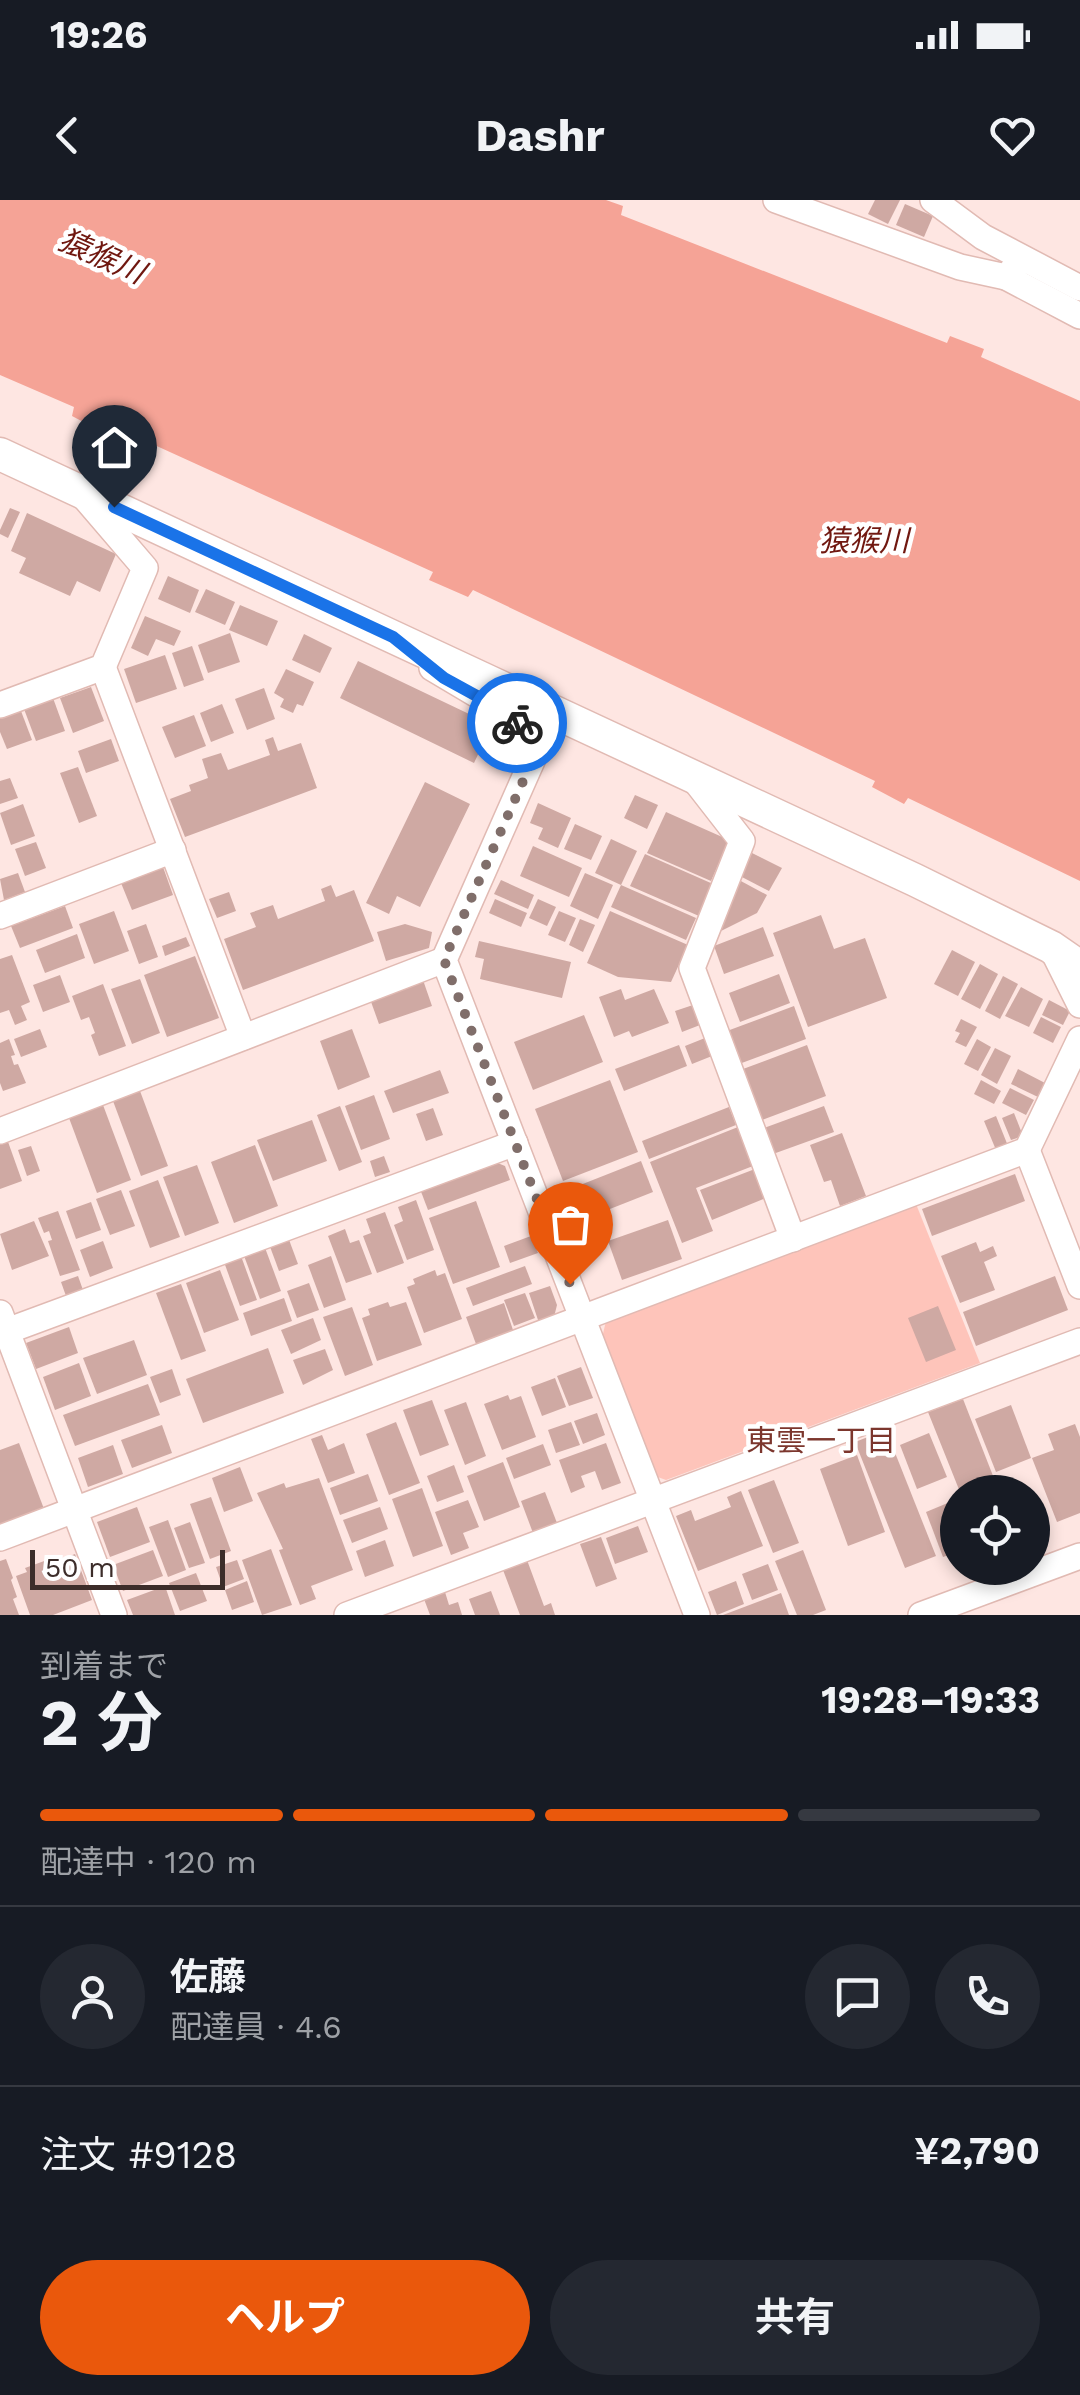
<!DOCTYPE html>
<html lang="ja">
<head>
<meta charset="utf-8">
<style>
  body { margin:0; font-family:"Work Sans","Noto Sans JP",sans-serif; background:#242831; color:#f1f3f6; height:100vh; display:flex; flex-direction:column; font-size:38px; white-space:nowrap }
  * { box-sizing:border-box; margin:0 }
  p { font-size:32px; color:#9ea1a6 }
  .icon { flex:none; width:55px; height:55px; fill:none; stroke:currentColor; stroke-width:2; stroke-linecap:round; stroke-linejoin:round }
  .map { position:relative; height:1415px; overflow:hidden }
  .sheet { display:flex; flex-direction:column; background:#171b24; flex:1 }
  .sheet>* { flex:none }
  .tools { position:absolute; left:940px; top:1275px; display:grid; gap:20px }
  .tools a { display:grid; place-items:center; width:110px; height:110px; border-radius:50%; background:#171b24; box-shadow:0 5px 15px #0003; font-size:50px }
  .scale { position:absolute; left:30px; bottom:25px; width:195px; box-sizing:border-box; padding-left:10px; border:5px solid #3c2d2a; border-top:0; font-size:28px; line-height:35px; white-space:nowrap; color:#3c2d2a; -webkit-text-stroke:8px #fff; paint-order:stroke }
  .pin { position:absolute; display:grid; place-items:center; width:85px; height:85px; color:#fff; margin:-102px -42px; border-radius:50% 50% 50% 0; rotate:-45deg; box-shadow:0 0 10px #0007 }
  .pin .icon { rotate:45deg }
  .courier { position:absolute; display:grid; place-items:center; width:100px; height:100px; margin:-50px; border:8px solid #1a73e8; border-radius:50%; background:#fff; color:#222; box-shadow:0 2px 12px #0007 }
  .overview em { font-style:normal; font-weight:700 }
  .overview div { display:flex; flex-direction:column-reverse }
  .overview { display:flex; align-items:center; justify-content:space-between; height:170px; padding:0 40px }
  h1 { font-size:65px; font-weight:700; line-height:75px }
  .bar { display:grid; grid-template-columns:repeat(4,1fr); gap:15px 10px; align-content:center; height:120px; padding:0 40px }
  .bar i { height:12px; border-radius:8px; background:#363941 }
  .bar .selected { background:#ea580c }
  .bar p { grid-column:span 4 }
  .line { display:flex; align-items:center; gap:25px; padding:0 40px; border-top:2px solid #363941 }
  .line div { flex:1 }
  .round { display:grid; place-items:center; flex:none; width:105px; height:105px; border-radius:52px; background:#242831 }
  .button { display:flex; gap:20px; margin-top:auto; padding:20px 40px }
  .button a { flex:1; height:115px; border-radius:60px; background:#ea580c; color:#fff; font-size:40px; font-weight:700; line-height:115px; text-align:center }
  .button a+a { background:#242831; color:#f1f3f6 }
  .status { display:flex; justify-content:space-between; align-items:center; height:70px; padding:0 50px; background:#171b24; direction:ltr }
  .status svg { height:28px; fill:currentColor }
  header { display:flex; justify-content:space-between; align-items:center; height:130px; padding:0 40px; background:#171b24; font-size:45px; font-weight:700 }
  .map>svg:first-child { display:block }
  .green { fill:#fec4ba }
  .water { fill:#f5a396 }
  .building { fill:#cfa9a3 }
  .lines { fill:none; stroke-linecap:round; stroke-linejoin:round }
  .minor-casing { stroke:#e1bab3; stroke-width:28 }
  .tertiary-casing { stroke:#e1bab3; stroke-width:35 }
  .minor { stroke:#fff; stroke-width:25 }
  .tertiary { stroke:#fff; stroke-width:32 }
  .done { stroke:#806e6a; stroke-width:10; stroke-dasharray:0 18 }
  .route { stroke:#1a73e8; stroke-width:12 }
  .labels { text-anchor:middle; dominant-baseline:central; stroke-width:9; stroke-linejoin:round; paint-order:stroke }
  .water-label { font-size:30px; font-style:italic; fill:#701810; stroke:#fff }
  .neighbourhood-label { font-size:30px; fill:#7c362d; stroke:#fff }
</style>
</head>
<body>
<div class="status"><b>19:26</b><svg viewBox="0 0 49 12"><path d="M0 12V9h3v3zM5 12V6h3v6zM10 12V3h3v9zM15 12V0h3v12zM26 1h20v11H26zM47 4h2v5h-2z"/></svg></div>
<header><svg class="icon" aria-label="back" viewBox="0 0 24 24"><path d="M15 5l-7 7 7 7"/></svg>Dashr<svg class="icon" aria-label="heart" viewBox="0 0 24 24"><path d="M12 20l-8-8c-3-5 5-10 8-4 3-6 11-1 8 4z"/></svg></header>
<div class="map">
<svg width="1080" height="1415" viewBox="0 0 1080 1415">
  <rect width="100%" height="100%" fill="#fee6e2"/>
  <path class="green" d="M916 1004 980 1163 666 1280 655 1276 602 1138 606 1121Z"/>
  <path class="water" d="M0 0H606L623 6 621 15 947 143 950 136 984 149 981 157 1080 201V681L908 598 904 604 872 587 875 581 473 390 468 397 429 380 433 372 115 227 108 235 72 216 74 207 0 175Z"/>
  <g class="building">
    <path d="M875 0H900L888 24 868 14Z"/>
    <path d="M905 4 933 16 924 37 896 25Z"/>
    <path d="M10 308 20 312 8 338 0 334V330Z"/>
    <path d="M27 313 116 354 100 392 77 381 70 396 19 373 26 358 11 351Z"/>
    <path d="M168 376 199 390 190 413 158 399Z"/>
    <path d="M206 389 235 402 225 425 195 412Z"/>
    <path d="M240 405 278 421 267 446 229 430Z"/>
    <path d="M145 416 181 431 174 446 156 439 148 456 131 448Z"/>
    <path d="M230 433 240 462 208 473 198 445Z"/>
    <path d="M304 434 332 448 320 473 292 460Z"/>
    <path d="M192 446 204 480 184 487 172 453Z"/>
    <path d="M165 455 177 489 136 503 124 469Z"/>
    <path d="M358 461 511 534 504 550 485 540 474 563 340 498Z"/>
    <path d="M286 469 314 482 303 506 297 504 293 513 280 507 284 499 274 493Z"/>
    <path d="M91 487 104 521 73 533 60 498Z"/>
    <path d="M264 488 275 519 247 530 235 499Z"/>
    <path d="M53 498 65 531 36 541 24 509Z"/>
    <path d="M222 504 234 533 211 542 200 513Z"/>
    <path d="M21 511 32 540 7 549 0 532V518Z"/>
    <path d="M194 515 206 546 175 558 162 527Z"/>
    <path d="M273 537 278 551 301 543 317 588 185 637 170 599 191 591 189 585 208 578 202 559 221 553 228 570 270 555 265 540Z"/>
    <path d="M111 539 119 561 86 573 78 551Z"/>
    <path d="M78 567 97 616 79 623 60 573Z"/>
    <path d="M10 578 18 598 0 604V581Z"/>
    <path d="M425 582 470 604 420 707 397 696 389 714 366 703Z"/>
    <path d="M635 595 658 605 647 629 624 618Z"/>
    <path d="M538 603 571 618 558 648 538 639 543 628 530 623Z"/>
    <path d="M23 604 35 636 11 645 0 613Z"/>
    <path d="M666 612 729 640 711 681 647 653Z"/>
    <path d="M575 624 602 636 591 660 564 649Z"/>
    <path d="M611 639 637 651 621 685 595 673Z"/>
    <path d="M36 642 46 668 25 676 15 649Z"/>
    <path d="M533 646 582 668 569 697 520 676Z"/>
    <path d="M752 653 782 668 769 691 740 676Z"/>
    <path d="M645 654 713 684 699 716 630 686Z"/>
    <path d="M163 667 173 695 132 710 121 683Z"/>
    <path d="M18 673 25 692 4 700 0 679Z"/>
    <path d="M585 673 613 685 598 719 570 706Z"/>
    <path d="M501 680 534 695 528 709 494 694Z"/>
    <path d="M739 680 767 695 757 713 717 733Z"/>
    <path d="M331 685 336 697 354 690 374 741 243 790 224 739 256 727 250 713 273 705 278 719 325 701 321 689Z"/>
    <path d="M621 685 696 718 686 740 611 707Z"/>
    <path d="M229 692 236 711 217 718 209 699Z"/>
    <path d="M495 699 527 713 521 727 489 713Z"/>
    <path d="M538 699 556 707 547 726 529 718Z"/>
    <path d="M65 706 73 728 20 748 11 726Z"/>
    <path d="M114 711 129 751 94 764 79 724Z"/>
    <path d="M559 711 576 718 565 742 548 735Z"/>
    <path d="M610 711 688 745 671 782 618 777 587 763Z"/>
    <path d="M821 715 834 749 865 738 887 798 808 827 773 733Z"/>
    <path d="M580 719 595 725 583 752 569 745Z"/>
    <path d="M146 724 158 757 139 764 127 731Z"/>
    <path d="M405 724 432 732 429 748 386 761 377 732Z"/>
    <path d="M763 727 774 756 724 774 714 746Z"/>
    <path d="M77 734 85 758 45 773 36 750Z"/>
    <path d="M186 737 190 746 165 756 162 746Z"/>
    <path d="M479 741 571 762 562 798 480 779 484 759 475 757Z"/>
    <path d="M952 750 975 762 958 796 934 784Z"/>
    <path d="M12 755 30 802 21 806 27 820 15 825 9 810 0 813V759Z"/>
    <path d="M195 756 219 818 167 837 144 775Z"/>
    <path d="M980 764 998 774 980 809 961 799Z"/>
    <path d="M779 774 790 803 740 822 729 793Z"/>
    <path d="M60 775 70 802 43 812 33 785Z"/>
    <path d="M1003 776 1018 784 1000 819 985 811Z"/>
    <path d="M140 779 160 833 132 844 111 789Z"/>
    <path d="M423 780 432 806 379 824 370 799Z"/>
    <path d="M103 784 126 846 99 856 91 835 95 833 89 817 81 820 72 796Z"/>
    <path d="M1021 787 1043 799 1029 827 1005 816Z"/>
    <path d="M621 789 625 800 654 789 669 823 632 837 629 831 614 837 599 797Z"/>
    <path d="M1049 800 1070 811 1063 825 1042 815Z"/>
    <path d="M693 805 700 825 682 832 675 811Z"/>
    <path d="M794 806 806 839 739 864 727 831Z"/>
    <path d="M584 815 603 862 533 890 514 842Z"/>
    <path d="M1041 817 1061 827 1053 843 1033 833Z"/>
    <path d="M961 819 977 827 966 847 955 842 960 833 955 831Z"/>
    <path d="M40 829 47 847 21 857 14 839Z"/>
    <path d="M352 829 370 877 338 890 320 841Z"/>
    <path d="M705 838 712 856 692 864 685 846Z"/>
    <path d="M9 839 15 855 11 856 14 865 18 864 26 883 3 891 0 883V843Z"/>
    <path d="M977 839 991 847 978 871 964 864Z"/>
    <path d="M679 845 687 866 624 891 615 869Z"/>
    <path d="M807 845 826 896 762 920 743 869Z"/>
    <path d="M995 848 1011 856 997 884 981 875Z"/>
    <path d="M1018 869 1045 883 1038 897 1011 884Z"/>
    <path d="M440 870 449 893 393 913 384 891Z"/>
    <path d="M610 880 638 952 563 981 535 909Z"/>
    <path d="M981 880 1001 891 994 904 974 894Z"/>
    <path d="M1010 888 1034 900 1026 915 1002 903Z"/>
    <path d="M140 891 168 966 141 976 113 901Z"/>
    <path d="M374 895 390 939 361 950 345 906Z"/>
    <path d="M103 905 131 980 97 993 69 918Z"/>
    <path d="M340 906 362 962 339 971 317 915Z"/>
    <path d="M824 906 834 932 773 954 764 928Z"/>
    <path d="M729 907 736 925 649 959 642 941Z"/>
    <path d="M433 908 443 935 426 941 416 914Z"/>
    <path d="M1014 913 1023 936 1011 940 1002 918Z"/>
    <path d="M996 916 1008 946 996 950 984 921Z"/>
    <path d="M312 920 327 961 273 981 257 940Z"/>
    <path d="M738 927 753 966 696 988 713 1031 682 1043 650 962Z"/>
    <path d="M842 933 866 996 840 1006 831 980 824 982 810 945Z"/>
    <path d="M7 939 22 981 0 989V941Z"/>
    <path d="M255 945 278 1006 234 1023 211 962Z"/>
    <path d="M31 946 40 971 27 976 18 950Z"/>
    <path d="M384 956 390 972 375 977 370 961Z"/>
    <path d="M641 961 653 992 577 1022 565 991Z"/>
    <path d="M495 962 505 966 510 980 428 1010 420 989Z"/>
    <path d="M197 965 219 1023 185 1036 163 977Z"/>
    <path d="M755 969 766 998 712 1020 700 990Z"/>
    <path d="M1015 974 1025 1001 932 1036 922 1009Z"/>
    <path d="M158 980 180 1037 150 1048 129 991Z"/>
    <path d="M121 990 135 1026 110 1035 96 999Z"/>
    <path d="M416 1000 434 1050 407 1060 394 1025 403 1021 398 1007Z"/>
    <path d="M476 1001 500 1067 453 1084 429 1018Z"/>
    <path d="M91 1002 101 1030 76 1039 66 1011Z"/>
    <path d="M58 1011 80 1070 60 1076 48 1041 52 1040 49 1031 44 1033 38 1018Z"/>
    <path d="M385 1012 404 1063 377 1073 363 1036 371 1033 366 1019Z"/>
    <path d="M668 1020 682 1059 622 1080 608 1041Z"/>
    <path d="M34 1021 49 1056 12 1070 0 1034Z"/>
    <path d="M345 1029 350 1043 359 1040 372 1074 346 1083 328 1036Z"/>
    <path d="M531 1036 538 1053 510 1063 504 1046Z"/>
    <path d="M288 1037 298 1064 279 1071 269 1044Z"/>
    <path d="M103 1041 113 1068 90 1077 80 1050Z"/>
    <path d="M976 1042 980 1052 993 1046 997 1056 984 1062 995 1090 960 1103 941 1056Z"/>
    <path d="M264 1045 281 1091 260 1099 243 1053Z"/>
    <path d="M241 1056 257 1100 240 1106 224 1062Z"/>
    <path d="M331 1056 346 1100 324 1108 308 1065Z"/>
    <path d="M525 1066 532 1084 473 1106 466 1088Z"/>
    <path d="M220 1070 239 1120 204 1133 186 1083Z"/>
    <path d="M435 1070 437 1076 445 1073 462 1119 424 1133 407 1087 415 1084 413 1079Z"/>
    <path d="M78 1076 83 1090 66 1096 61 1082Z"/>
    <path d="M1055 1076 1068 1110 976 1146 963 1112Z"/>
    <path d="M309 1083 319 1110 297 1118 287 1091Z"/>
    <path d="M181 1084 206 1151 181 1160 156 1093Z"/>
    <path d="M550 1086 557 1105 554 1117 539 1123 529 1093Z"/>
    <path d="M525 1093 535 1118 514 1126 504 1100Z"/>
    <path d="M284 1098 292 1121 251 1136 243 1113Z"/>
    <path d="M388 1102 390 1107 406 1102 422 1145 377 1161 362 1118 370 1115 368 1109Z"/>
    <path d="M504 1103 513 1130 476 1144 466 1117Z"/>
    <path d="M938 1106 956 1150 926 1162 908 1118Z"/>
    <path d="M352 1107 373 1165 345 1176 323 1117Z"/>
    <path d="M313 1118 321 1140 291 1154 281 1130Z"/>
    <path d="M69 1127 78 1153 36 1169 26 1143Z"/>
    <path d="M134 1140 147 1175 97 1194 83 1158Z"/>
    <path d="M268 1148 284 1193 203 1223 186 1179Z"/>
    <path d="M325 1149 333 1170 303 1185 293 1160Z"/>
    <path d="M79 1163 91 1196 55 1210 43 1177Z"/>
    <path d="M581 1167 593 1198 569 1206 557 1176Z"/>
    <path d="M172 1169 181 1195 160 1203 150 1177Z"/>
    <path d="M555 1178 566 1207 542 1216 531 1187Z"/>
    <path d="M148 1184 160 1215 75 1246 63 1215Z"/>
    <path d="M508 1195 510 1200 521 1196 536 1237 502 1250 484 1204Z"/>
    <path d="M963 1199 995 1281 966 1292H960L928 1212Z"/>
    <path d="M432 1200 449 1245 420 1256 403 1210Z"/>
    <path d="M466 1202 486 1256 465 1265 444 1210Z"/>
    <path d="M1011 1205 1031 1258 996 1272 975 1219Z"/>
    <path d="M597 1213 605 1235 583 1244 574 1221Z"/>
    <path d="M396 1222 420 1283 389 1295 366 1234Z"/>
    <path d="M571 1222 580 1245 556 1253 548 1230Z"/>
    <path d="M1075 1224 1080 1237V1313L1057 1322 1032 1258 1054 1250 1048 1234Z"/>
    <path d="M162 1225 172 1253 132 1268 121 1240Z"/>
    <path d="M886 1230 936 1356 905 1368 855 1242Z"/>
    <path d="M929 1233 947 1277 917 1289 900 1245Z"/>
    <path d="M322 1235 328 1250 344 1243 355 1273 328 1283 311 1239Z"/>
    <path d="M19 1243 44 1309 0 1325V1250Z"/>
    <path d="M606 1243 621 1283 602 1290 595 1271 581 1276 585 1287 571 1293 559 1260Z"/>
    <path d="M543 1244 551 1265 514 1279 506 1258Z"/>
    <path d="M113 1245 123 1274 88 1287 78 1258Z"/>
    <path d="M857 1255 885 1332 848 1346 820 1269Z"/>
    <path d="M503 1262 520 1307 484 1321 467 1276Z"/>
    <path d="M454 1265 464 1292 437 1302 427 1276Z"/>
    <path d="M240 1267 253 1301 224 1312 212 1278Z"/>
    <path d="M368 1274 378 1301 340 1315 330 1288Z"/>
    <path d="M319 1278 353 1370 311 1386 316 1399 300 1405 279 1350 283 1349 257 1293 284 1283 286 1288Z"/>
    <path d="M774 1280 799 1343 773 1353 748 1290Z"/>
    <path d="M422 1288 443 1346 413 1357 392 1299Z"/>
    <path d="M741 1291 763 1346 698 1371 676 1316 691 1310 695 1321 731 1307 727 1297Z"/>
    <path d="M545 1292 557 1323 533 1333 521 1301Z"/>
    <path d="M211 1297 231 1351 210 1359 190 1304Z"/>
    <path d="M468 1300 479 1327 463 1333 469 1348 451 1355 435 1312Z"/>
    <path d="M955 1300 958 1352 943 1357 926 1312Z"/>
    <path d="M137 1307 150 1342 110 1357 97 1322Z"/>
    <path d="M380 1307 388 1329 352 1343 343 1320Z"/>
    <path d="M168 1320 186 1370 168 1377 149 1327Z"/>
    <path d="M190 1322 205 1363 189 1368 174 1328Z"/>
    <path d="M638 1326 648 1352 615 1364 606 1338Z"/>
    <path d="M601 1337 617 1379 596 1387 580 1344Z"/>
    <path d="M385 1340 394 1366 365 1377 356 1351Z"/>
    <path d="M271 1349 292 1405 262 1415 242 1360Z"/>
    <path d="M153 1350 163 1376 123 1391 113 1365Z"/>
    <path d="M803 1350 826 1410 813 1415H797L775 1361Z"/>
    <path d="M75 1354 92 1400 53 1415H30L16 1376 27 1372 25 1368 47 1360 49 1364Z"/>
    <path d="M6 1359 13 1378 11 1380 17 1397 13 1399 19 1415H0V1361Z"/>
    <path d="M237 1360 244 1379 223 1387 216 1367Z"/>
    <path d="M527 1360 544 1406 551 1403 555 1415H520L503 1370Z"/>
    <path d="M768 1364 778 1390 752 1400 742 1374Z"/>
    <path d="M196 1373 207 1401 180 1411 169 1383Z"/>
    <path d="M247 1381 254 1402 232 1410 225 1390Z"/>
    <path d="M736 1381 744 1404 717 1415 708 1392Z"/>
    <path d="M165 1386 175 1415H133L127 1400Z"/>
    <path d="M491 1391 500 1415H475L469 1399Z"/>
    <path d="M445 1392 449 1405 458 1402 462 1415H430L424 1399Z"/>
    <path d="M781 1393 789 1415H723Z"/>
  </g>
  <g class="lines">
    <defs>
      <g id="minor">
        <path d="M776 0 960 67 1006 77 1022 59"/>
        <path d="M933 0 983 37 1080 88"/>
        <path d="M1006 77 1080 116"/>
        <path d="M103 467 243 837"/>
        <path d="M432 468 506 512 539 545 444 760 697 1415"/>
        <path d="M0 505 103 467 145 368 85 298"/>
        <path d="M693 578 742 641 692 768 793 1039"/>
        <path d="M0 716 173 650"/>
        <path d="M1051 747 1080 805"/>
        <path d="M0 931 444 760"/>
        <path d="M1027 950 1080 1086"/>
        <path d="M0 1113 114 1415"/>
        <path d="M7 1131 515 943"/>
        <path d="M0 1338 1027 950 1080 839"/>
        <path d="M347 1415 1080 1141"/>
        <path d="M921 1415 1080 1356"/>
      </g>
      <path id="tertiary" d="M0 254 915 680 1051 747 1080 767"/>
    </defs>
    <use href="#minor" class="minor-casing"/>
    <use href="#tertiary" class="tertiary-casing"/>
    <use href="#minor" class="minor"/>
    <use href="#tertiary" class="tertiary"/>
  </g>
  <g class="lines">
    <path class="done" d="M517 523 539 545 444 760 570 1084"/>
    <path class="route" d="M114 307 393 437 444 478 506 512 517 523"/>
  </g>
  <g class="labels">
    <g class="water-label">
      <text transform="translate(102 56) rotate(24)">猿猴川</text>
      <text x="864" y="340">猿猴川</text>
    </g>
    <g class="neighbourhood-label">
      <text x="821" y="1240">東雲一丁目</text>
    </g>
  </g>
</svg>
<div class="tools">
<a><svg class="icon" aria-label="locate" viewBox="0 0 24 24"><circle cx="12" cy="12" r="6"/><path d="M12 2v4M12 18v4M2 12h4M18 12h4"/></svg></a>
</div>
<div class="scale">50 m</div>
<div class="pin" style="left:570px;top:1084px;background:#ea580c"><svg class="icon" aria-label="bag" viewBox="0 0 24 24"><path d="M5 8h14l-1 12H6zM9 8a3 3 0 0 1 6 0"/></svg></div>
<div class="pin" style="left:114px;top:307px;background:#1f2937"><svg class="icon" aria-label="home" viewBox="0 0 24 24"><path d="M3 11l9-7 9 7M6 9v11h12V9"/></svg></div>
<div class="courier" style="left:517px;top:523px"><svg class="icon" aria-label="bike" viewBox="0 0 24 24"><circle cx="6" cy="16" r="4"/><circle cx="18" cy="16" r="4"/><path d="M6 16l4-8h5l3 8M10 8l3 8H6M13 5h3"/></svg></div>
</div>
<section class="sheet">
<div class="overview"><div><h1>2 分</h1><p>到着まで</p></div><em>19:28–19:33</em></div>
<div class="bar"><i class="selected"></i><i class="selected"></i><i class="selected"></i><i></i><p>配達中 · 120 m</p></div>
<div class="line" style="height:180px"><a class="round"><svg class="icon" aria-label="person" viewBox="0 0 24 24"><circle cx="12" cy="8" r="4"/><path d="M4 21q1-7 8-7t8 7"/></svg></a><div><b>佐藤</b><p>配達員 · 4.6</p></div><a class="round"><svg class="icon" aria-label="chat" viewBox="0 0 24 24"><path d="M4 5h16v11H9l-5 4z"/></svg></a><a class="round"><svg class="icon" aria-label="phone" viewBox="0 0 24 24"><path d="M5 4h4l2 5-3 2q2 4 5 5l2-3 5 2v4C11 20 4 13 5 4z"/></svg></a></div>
<div class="line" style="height:130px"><div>注文 #9128</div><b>¥2,790</b></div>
<div class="button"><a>ヘルプ</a><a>共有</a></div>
</section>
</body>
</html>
